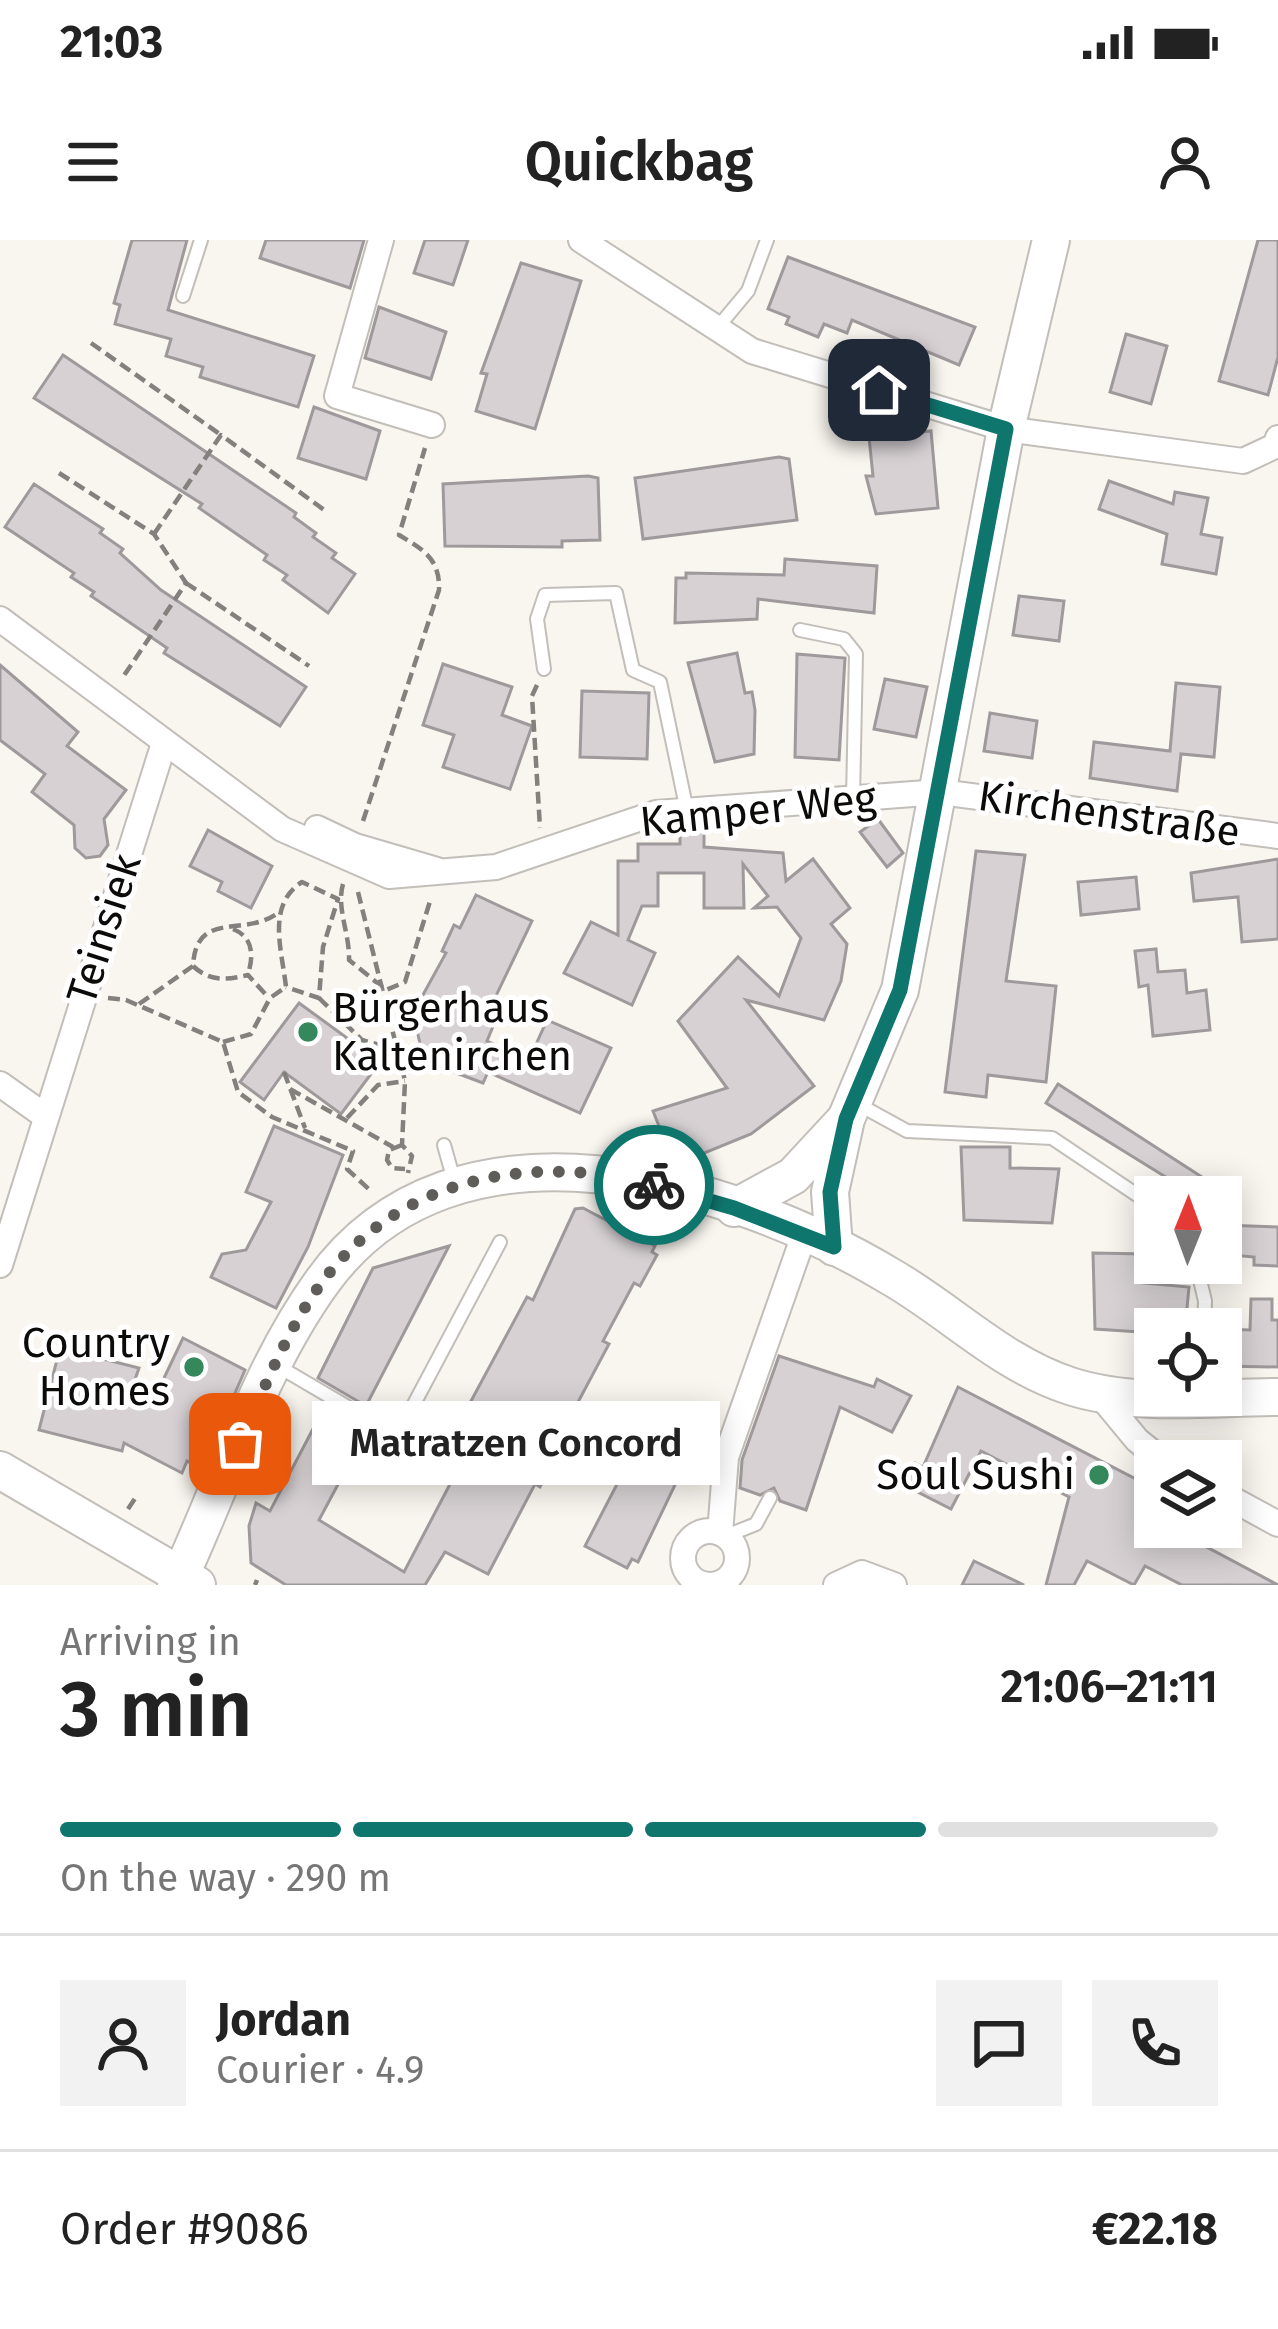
<!DOCTYPE html>
<html lang="en">
<head>
<meta charset="utf-8">
<style>
  body { margin:0; font-family:"Fira Sans",sans-serif; background:#f2f2f2; color:#222; height:100vh; display:flex; flex-direction:column; font-size:45px; white-space:nowrap }
  * { box-sizing:border-box; margin:0 }
  p { font-size:39px; color:#767676 }
  .icon { flex:none; width:66px; height:66px; fill:none; stroke:currentColor; stroke-width:2; stroke-linecap:round; stroke-linejoin:round }
  .map { position:relative; height:1345px; overflow:hidden }
  .details { display:flex; flex-direction:column; background:#fff; flex:1 }
  .details>* { flex:none }
  .needle { width:78px; rotate:1deg }
  .buttons { position:absolute; left:1134px; top:936px; display:grid; gap:24px }
  .buttons a { display:grid; place-items:center; width:108px; height:108px; border-radius:0px; background:#fff; box-shadow:0 6px 30px #0003; font-size:60px }
  .pin { position:absolute; display:grid; place-items:center; width:102px; height:102px; color:#fff; margin:-51px; border-radius:24px; box-shadow:0 6px 18px #0006 }
  .courier { position:absolute; display:grid; place-items:center; width:120px; height:120px; margin:-60px; border:9px solid #0f766e; border-radius:50%; background:#fff; color:#222; box-shadow:0 3px 15px #0007 }
  .bubble { position:absolute; height:84px; border-radius:0px; background:#fff; box-shadow:0 6px 30px #0003; font-size:39px; font-weight:600; line-height:84px; text-align:center }
  .summary em { font-style:normal; font-weight:600 }
  .summary div { display:flex; flex-direction:column-reverse }
  .summary { display:flex; align-items:center; justify-content:space-between; height:204px; padding:0 60px }
  h1 { font-size:78px; font-weight:600; line-height:90px }
  .bar { display:grid; grid-template-columns:repeat(4,1fr); gap:18px 12px; align-content:center; height:144px; padding:0 60px }
  .bar i { height:15px; border-radius:9px; background:#e0e0e0 }
  .bar .selected { background:#0f766e }
  .bar p { grid-column:span 4 }
  .line { display:flex; align-items:center; gap:30px; padding:0 60px; border-top:3px solid #e0e0e0 }
  .line div { flex:1 }
  .round { display:grid; place-items:center; flex:none; width:126px; height:126px; border-radius:0px; background:#f2f2f2 }
  .status { display:flex; justify-content:space-between; align-items:center; height:84px; padding:0 60px; background:#fff; direction:ltr }
  .status svg { height:33px; fill:currentColor }
  header { display:flex; justify-content:space-between; align-items:center; height:156px; padding:0 60px; background:#fff; font-size:54px; font-weight:600 }
  .map>svg:first-child { display:block }
  .building { fill:#d7d1d4; stroke:#9f999c; stroke-width:3 }
  .lines { fill:none; stroke-linecap:round; stroke-linejoin:round }
  .lane-casing { stroke:#c2beb9; stroke-width:16 }
  .street-casing { stroke:#c2beb9; stroke-width:28 }
  .secondary-casing { stroke:#c2beb9; stroke-width:40 }
  .path { stroke:#83807d; stroke-width:4.5; stroke-dasharray:12 6; stroke-linecap:butt }
  .lane { stroke:#fff; stroke-width:12 }
  .street { stroke:#fff; stroke-width:24 }
  .secondary { stroke:#fff; stroke-width:36 }
  .done { stroke:#5f5d5a; stroke-width:12; stroke-dasharray:0 21.6 }
  .route { stroke:#0f766e; stroke-width:15 }
  .poi-dot { fill:#35885b; stroke:#fff; stroke-width:4.5 }
  .labels { text-anchor:middle; dominant-baseline:central; stroke-width:10; stroke-linejoin:round; paint-order:stroke }
  .street-label { font-size:42px; fill:#0c0b0a; stroke:#fff }
  .poi-label { font-size:42px; fill:#0c0b0a; stroke:#fff; text-anchor:end }
</style>
</head>
<body>
<div class="status"><b>21:03</b><svg viewBox="0 0 49 12"><path d="M0 12V9h3v3zM5 12V6h3v6zM10 12V3h3v9zM15 12V0h3v12zM26 1h20v11H26zM47 4h2v5h-2z"/></svg></div>
<header><svg class="icon" aria-label="menu" viewBox="0 0 24 24"><path d="M4 6h16M4 12h16M4 18h16"/></svg>Quickbag<svg class="icon" aria-label="person" viewBox="0 0 24 24"><circle cx="12" cy="8" r="4"/><path d="M4 21q1-7 8-7t8 7"/></svg></header>
<div class="map">
<svg width="1278" height="1345" viewBox="0 0 1278 1345">
  <rect width="100%" height="100%" fill="#f9f5ef"/>
  <g class="building">
    <path d="M132 0H187L168 70 314 116 298 167 200 137 203 127 166 116 171 99 115 84 120 65 114 63Z"/>
    <path d="M266 0H364L350 48 260 18Z"/>
    <path d="M425 0H468L453 45 414 33Z"/>
    <path d="M1258 0H1278V117L1268 155 1219 141Z"/>
    <path d="M788 17 975 87 959 125 852 80 847 93 824 84 818 97 786 84 789 77 768 69Z"/>
    <path d="M521 23 581 41 535 189 476 171 487 134 481 133Z"/>
    <path d="M379 67 446 92 431 139 365 118Z"/>
    <path d="M1126 94 1167 106 1151 164 1110 152Z"/>
    <path d="M63 115 296 273 294 277 316 293 313 297 336 313 332 318 355 334 328 373 283 340 287 335 264 320 267 315 199 268 202 264 34 158Z"/>
    <path d="M314 167 380 191 366 239 298 218Z"/>
    <path d="M931 191 938 268 876 274 866 236H873L869 197Z"/>
    <path d="M779 217 789 219 797 280 643 299 635 238Z"/>
    <path d="M588 236 598 238 600 300 562 301V307L445 306 443 244Z"/>
    <path d="M1109 241 1173 264 1175 252 1208 258 1201 294 1222 298 1216 334 1162 324 1167 294 1099 269Z"/>
    <path d="M34 244 103 289 100 293 123 309 120 313 161 350 306 447 280 486 164 413 167 408 91 356 94 352 71 337 74 333 5 287Z"/>
    <path d="M785 319 877 326 874 373 758 359 757 379 675 383 676 338H686V333L784 335Z"/>
    <path d="M1019 356 1064 361 1059 401 1013 395Z"/>
    <path d="M737 413 745 453 752 452 755 470 754 514 715 522 688 423Z"/>
    <path d="M797 414 845 418 839 520 795 517Z"/>
    <path d="M443 424 512 447 502 475 532 486 510 549 443 527 454 495 423 485Z"/>
    <path d="M0 425 78 492 67 506 126 550 104 579 108 605 100 616 86 618 75 608 74 585 32 552 45 534 0 500Z"/>
    <path d="M885 439 927 447 916 497 874 489Z"/>
    <path d="M1176 443 1220 447 1214 517 1181 514 1177 551 1090 538 1094 502 1170 511Z"/>
    <path d="M582 451 649 453 647 519 580 517Z"/>
    <path d="M990 473 1037 481 1032 518 984 511Z"/>
    <path d="M878 579 903 613 887 627 860 592Z"/>
    <path d="M208 590 272 626 251 668 218 651 222 642 190 626Z"/>
    <path d="M680 592H704V607L783 613 786 641 813 619 850 668 831 684 847 704 841 741 824 780 746 760 814 846 751 894 702 914 692 902 668 909 653 871 727 848 678 781 738 717 779 756 801 698 777 667 754 668 768 656 743 624 744 668H704V633H658V666H642L628 700 655 713 632 765 564 733 591 682 618 695V621H638V604H680Z"/>
    <path d="M976 611 1025 615 1006 741 1056 746 1046 842 988 835 986 857 945 852Z"/>
    <path d="M1278 619V699L1242 702 1238 657 1194 661 1191 633Z"/>
    <path d="M1136 637 1139 669 1081 675 1078 642Z"/>
    <path d="M476 655 532 681 492 764 501 767 487 801 529 820 547 780 611 808 580 873 488 832 483 843 424 821 413 773 446 713 442 711 454 685 460 688Z"/>
    <path d="M1156 709 1158 732 1185 730 1187 753 1206 750 1210 790 1153 796 1148 745 1139 747 1135 711Z"/>
    <path d="M299 763 380 822 341 874 284 832 264 860 240 842Z"/>
    <path d="M1058 844 1208 941 1198 957 1046 863Z"/>
    <path d="M274 886 343 915 308 1007 276 1068 211 1037 222 1014 246 1010 271 962 246 952Z"/>
    <path d="M961 907H1010V928L1059 929 1052 983 964 980Z"/>
    <path d="M583 968 655 1006 652 1012 657 1015 640 1046 634 1043 603 1101 609 1104 544 1226 549 1229 540 1247 535 1244 488 1334 445 1312 425 1345H286L251 1323 249 1286 256 1263 270 1271 325 1166 365 1194 319 1280 404 1332 460 1225 442 1215 527 1057 533 1060 575 969Z"/>
    <path d="M1221 985 1278 987V1026L1254 1025V1017L1221 1014Z"/>
    <path d="M449 1006 366 1166 318 1138 373 1028Z"/>
    <path d="M1093 1013 1146 1014 1143 1043 1189 1047 1185 1089H1155V1093L1095 1089Z"/>
    <path d="M1251 1059H1272V1080H1278V1127L1221 1126V1089L1250 1090Z"/>
    <path d="M183 1098 245 1130 202 1229 187 1221 182 1233 124 1203 122 1211 39 1190 60 1108 139 1128 132 1148 155 1157Z"/>
    <path d="M779 1116 874 1147 877 1139 911 1156 892 1192 840 1167 806 1270 780 1261 774 1248 760 1255 740 1248 742 1220Z"/>
    <path d="M958 1147 1155 1249V1287H1169L1278 1345H1182L1145 1326 1134 1345 1087 1321 1074 1345H1046L1069 1257 981 1211 951 1269 904 1245 915 1223 923 1227Z"/>
    <path d="M642 1196 687 1220 638 1322 632 1319 627 1328 585 1306Z"/>
    <path d="M974 1321 1024 1345H962Z"/>
  </g>
  <g class="lines">
    <defs>
      <g id="lane">
        <path d="M183 56 201 0"/>
        <path d="M718 87 748 51 767 0"/>
        <path d="M800 390 844 399 856 414 853 558"/>
        <path d="M544 429 537 379 545 355 616 353 633 430 660 442 687 571"/>
        <path d="M856 863 907 891 1052 898 1155 967"/>
        <path d="M444 905 455 944"/>
        <path d="M1196 1023 1205 1061 1204 1089"/>
        <path d="M276 1125 397 1196 500 1002"/>
        <path d="M726 1296 756 1284 770 1258"/>
      </g>
      <g id="street">
        <path d="M381 0 337 156 432 185"/>
        <path d="M581 0 752 111 1006 189 1243 221 1275 206 1278 198"/>
        <path d="M0 379 282 589 389 636 496 627 656 573 940 552 1278 596"/>
        <path d="M317 588 355 606 437 630"/>
        <path d="M0 844 45 876"/>
        <path d="M0 1025 164 503"/>
        <path d="M1099 1154 1137 1200 1163 1221"/>
        <path d="M1221 1253 1278 1284"/>
        <circle cx="710" cy="1318" r="27"/>
        <path d="M720 1293 726 1217 804 995"/>
        <path d="M836 1345 862 1333 894 1345"/>
      </g>
      <g id="secondary">
        <path d="M734 968 793 936 844 881"/>
        <path d="M834 1007 830 952 846 879 900 750 1006 189 1051 0"/>
        <path d="M0 1230 197 1345"/>
        <path d="M176 1345C223 1246 257 1132 322 1042 454 858 731 940 893 1038 953 1073 1002 1124 1070 1146 1134 1167 1211 1157 1278 1157"/>
      </g>
    </defs>
    <use href="#lane" class="lane-casing"/>
    <use href="#street" class="street-casing"/>
    <use href="#secondary" class="secondary-casing"/>
    <g class="path">
      <path d="M91 103 221 195"/>
      <path d="M59 233 154 294 186 343 123 437"/>
      <path d="M154 294 221 195 327 272"/>
      <path d="M186 343 309 426"/>
      <path d="M537 445 532 456 540 588"/>
      <path d="M363 581 439 350C440 319 424 310 399 295L425 208"/>
      <path d="M343 644C336 668 350 694 349 720L386 750 405 742 431 658"/>
      <path d="M358 652 405 841 402 905 412 916 408 933"/>
      <path d="M233 689C253 697 254 715 248 734"/>
      <path d="M193 726C210 742 227 740 248 735L268 757"/>
      <path d="M108 758 126 760 223 802 238 852 272 877 353 911 347 929 372 952"/>
      <path d="M319 758 362 800 397 810"/>
      <path d="M139 764 193 726C196 669 244 698 278 673"/>
      <path d="M223 802 251 794 270 758 286 747C282 710 266 665 302 642L338 659 323 707 319 758 286 747"/>
      <path d="M284 832 305 888"/>
      <path d="M290 849 393 907"/>
      <path d="M347 878 378 845 405 841"/>
      <path d="M402 905 389 910 387 920 392 928 405 929"/>
      <path d="M128 1269 138 1254"/>
      <path d="M255 1345 257 1340"/>
    </g>
    <use href="#lane" class="lane"/>
    <use href="#street" class="street"/>
    <use href="#secondary" class="secondary"/>
  </g>
  <g class="lines">
    <path class="done" d="M240 1204C264 1149 287 1089 323 1041 401 936 533 913 654 945"/>
    <path class="route" d="M654 945 734 968 834 1007 830 952 846 879 900 750 1006 189 879 150"/>
  </g>
  <g class="poi-dot">
    <circle cx="308" cy="792" r="12"/>
    <circle cx="194" cy="1127" r="12"/>
    <circle cx="1099" cy="1235" r="12"/>
  </g>
  <g class="labels">
    <g class="street-label">
      <text transform="translate(758 570) rotate(-6)">Kamper Weg</text>
      <text transform="translate(1109 574) rotate(8)">Kirchenstraße</text>
      <text transform="translate(104 689) rotate(-72)">Teinsiek</text>
    </g>
    <g class="poi-label">
      <text x="332" y="768" text-anchor="start">Bürgerhaus<tspan x="332" dy="48">Kaltenirchen</tspan></text>
      <text x="170" y="1103">Country<tspan x="170" dy="48">Homes</tspan></text>
      <text x="1075" y="1235">Soul Sushi</text>
    </g>
  </g>
</svg>
<div class="buttons">
<a><svg class="needle" viewBox="-14 -14 28 28"><path d="M0-13l5 13h-10z" fill="#e53935"/><path d="M0 13l5-13h-10z" fill="#767676"/></svg></a>
<a><svg class="icon" aria-label="locate" viewBox="0 0 24 24"><circle cx="12" cy="12" r="6"/><path d="M12 2v4M12 18v4M2 12h4M18 12h4"/></svg></a>
<a><svg class="icon" aria-label="layers" viewBox="0 0 24 24"><path d="M12 4l9 5-9 5-9-5zM3 14l9 5 9-5"/></svg></a>
</div>
<div class="pin" style="left:240px;top:1204px;background:#ea580c"><svg class="icon" aria-label="bag" viewBox="0 0 24 24"><path d="M5 8h14l-1 12H6zM9 8a3 3 0 0 1 6 0"/></svg></div>
<div class="pin" style="left:879px;top:150px;background:#1f2937"><svg class="icon" aria-label="home" viewBox="0 0 24 24"><path d="M3 11l9-7 9 7M6 9v11h12V9"/></svg></div>
<div class="courier" style="left:654px;top:945px"><svg class="icon" aria-label="bike" viewBox="0 0 24 24"><circle cx="6" cy="16" r="4"/><circle cx="18" cy="16" r="4"/><path d="M6 16l4-8h5l3 8M10 8l3 8H6M13 5h3"/></svg></div>
<div class="bubble" style="left:312px;top:1161px;width:408px">Matratzen Concord</div>
</div>
<section class="details">
<div class="summary"><div><h1>3 min</h1><p>Arriving in</p></div><em>21:06–21:11</em></div>
<div class="bar"><i class="selected"></i><i class="selected"></i><i class="selected"></i><i></i><p>On the way · 290 m</p></div>
<div class="line" style="height:216px"><a class="round"><svg class="icon" aria-label="person" viewBox="0 0 24 24"><circle cx="12" cy="8" r="4"/><path d="M4 21q1-7 8-7t8 7"/></svg></a><div><b>Jordan</b><p>Courier · 4.9</p></div><a class="round"><svg class="icon" aria-label="chat" viewBox="0 0 24 24"><path d="M4 5h16v11H9l-5 4z"/></svg></a><a class="round"><svg class="icon" aria-label="phone" viewBox="0 0 24 24"><path d="M5 4h4l2 5-3 2q2 4 5 5l2-3 5 2v4C11 20 4 13 5 4z"/></svg></a></div>
<div class="line" style="height:156px"><div>Order #9086</div><b>€22.18</b></div>
</section>
</body>
</html>
